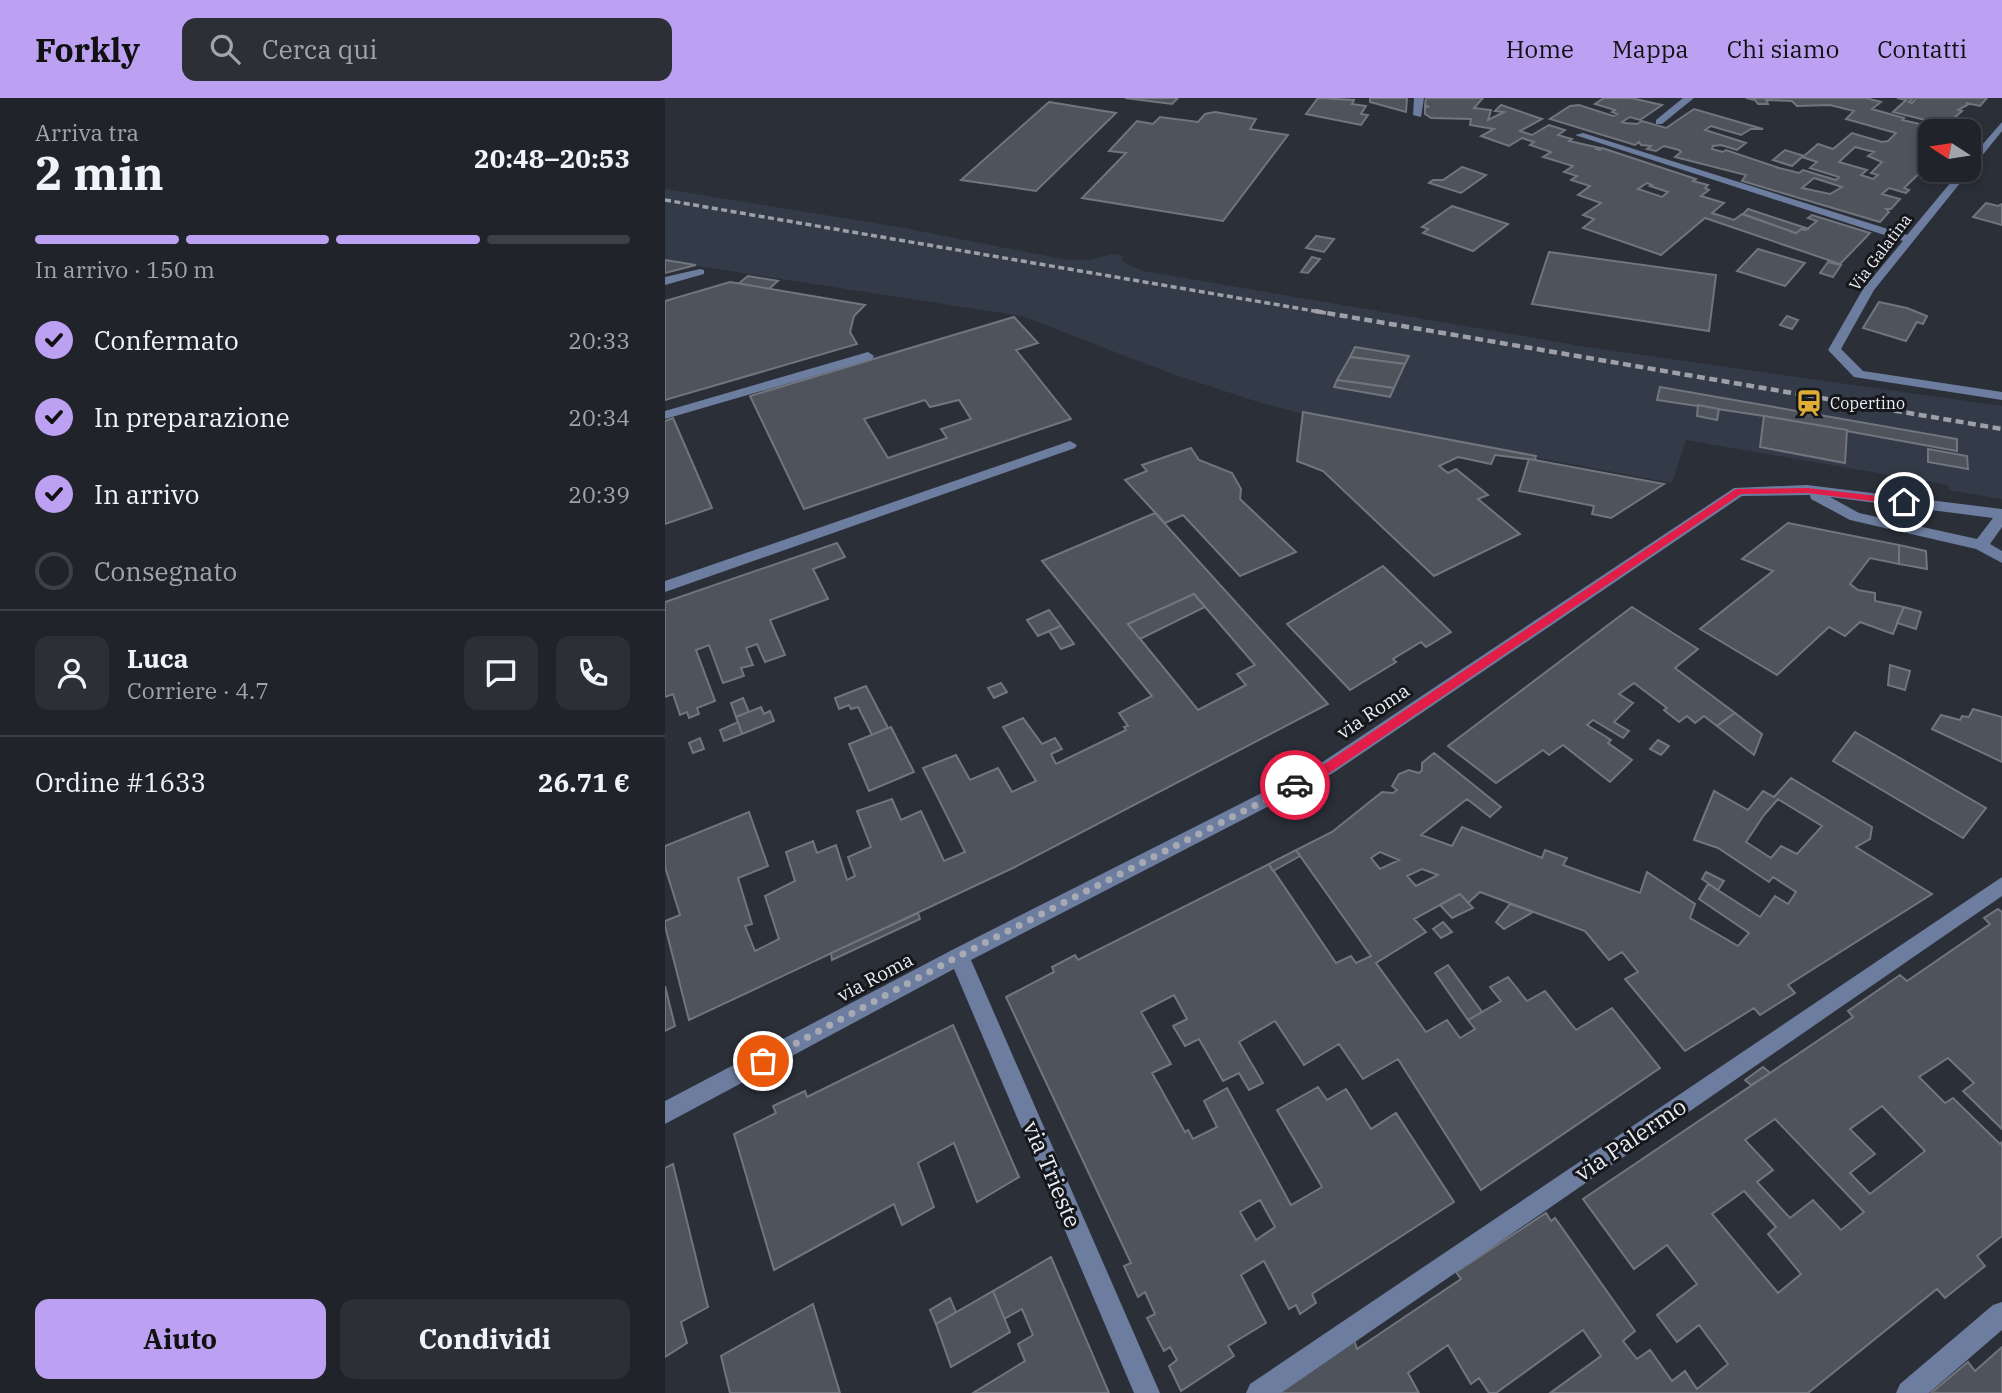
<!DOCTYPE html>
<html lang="it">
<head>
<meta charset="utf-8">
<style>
  body { margin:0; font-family:"IBM Plex Serif",serif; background:#2d2f36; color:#f1f3f6; height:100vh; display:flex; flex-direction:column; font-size:26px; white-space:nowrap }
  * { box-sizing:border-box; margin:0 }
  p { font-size:23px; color:#a2a4a8 }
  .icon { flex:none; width:38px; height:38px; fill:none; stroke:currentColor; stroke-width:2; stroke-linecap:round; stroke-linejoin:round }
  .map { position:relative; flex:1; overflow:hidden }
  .side { display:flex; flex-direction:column; background:#20232a; width:665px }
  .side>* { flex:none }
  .needle { width:46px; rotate:282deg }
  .fabs { position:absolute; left:1253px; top:21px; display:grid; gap:14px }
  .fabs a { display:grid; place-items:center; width:63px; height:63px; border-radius:14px; background:#20232a; box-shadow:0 4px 10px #0003,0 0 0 2px #3d4047; font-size:35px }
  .pin { position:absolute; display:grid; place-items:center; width:60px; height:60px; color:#fff; margin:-30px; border:4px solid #fff; border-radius:50%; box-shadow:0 2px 7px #0007 }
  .courier { position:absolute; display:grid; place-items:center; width:70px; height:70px; margin:-35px; border:5px solid #e11d48; border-radius:50%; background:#fff; color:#222; box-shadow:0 2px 9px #0007 }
  .overview em { font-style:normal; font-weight:800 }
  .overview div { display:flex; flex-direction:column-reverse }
  .overview { display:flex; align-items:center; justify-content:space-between; height:119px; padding:0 35px }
  h1 { font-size:46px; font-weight:800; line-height:52px }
  .bar { display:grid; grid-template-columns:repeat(4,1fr); gap:10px 7px; align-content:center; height:84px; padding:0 35px }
  .bar i { height:9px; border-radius:5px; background:#3d4047 }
  .bar .current { background:#bca0f2 }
  .bar p { grid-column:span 4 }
  .line { display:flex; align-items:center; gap:18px; padding:0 35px; border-top:2px solid #3d4047 }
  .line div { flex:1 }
  .round { display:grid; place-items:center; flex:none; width:74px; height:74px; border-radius:14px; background:#2d2f36 }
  ol { padding:0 35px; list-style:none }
  li { display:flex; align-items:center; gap:21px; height:77px }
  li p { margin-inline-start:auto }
  li .icon { padding:7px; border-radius:50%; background:#bca0f2; color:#111; stroke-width:4 }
  li:last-child { color:#a2a4a8 }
  li i { width:38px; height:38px; border:4px solid #3d4047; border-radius:50% }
  .button { display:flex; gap:14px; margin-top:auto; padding:14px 35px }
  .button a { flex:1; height:80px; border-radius:14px; background:#bca0f2; color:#111; font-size:28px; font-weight:800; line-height:80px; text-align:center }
  .button a+a { background:#2d2f36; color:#f1f3f6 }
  header { display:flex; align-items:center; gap:42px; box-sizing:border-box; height:98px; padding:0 35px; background:#bca0f2; color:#111 }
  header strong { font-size:33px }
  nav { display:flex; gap:38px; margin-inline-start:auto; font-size:24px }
  .search { width:490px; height:63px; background:#2d2f36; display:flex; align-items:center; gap:18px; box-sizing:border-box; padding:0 24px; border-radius:14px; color:#a2a4a8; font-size:26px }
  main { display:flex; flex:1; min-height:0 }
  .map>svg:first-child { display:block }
  .built { fill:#343b48 }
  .building { fill:#4e535c; stroke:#70757e; stroke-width:2; fill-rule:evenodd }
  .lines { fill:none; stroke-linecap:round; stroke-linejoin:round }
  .minor { fill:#6d7d9f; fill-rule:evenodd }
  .rail-far1 { stroke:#9da0a7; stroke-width:3.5; stroke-dasharray:6 3.5; stroke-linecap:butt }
  .rail { stroke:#9da0a7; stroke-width:4.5; stroke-dasharray:8 4.5; stroke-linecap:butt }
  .route { fill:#e11d48 }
  .done { stroke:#a7aab2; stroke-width:7; stroke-dasharray:0 12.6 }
  .labels { text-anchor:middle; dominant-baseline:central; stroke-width:6; stroke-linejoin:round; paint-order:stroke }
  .far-street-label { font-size:16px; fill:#eaedf3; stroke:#16171b }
  .far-poi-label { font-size:16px; fill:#eaedf3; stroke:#16171b; text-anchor:start }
  .street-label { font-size:19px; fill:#eaedf3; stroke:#16171b }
  .near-street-label { font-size:23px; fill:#eaedf3; stroke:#16171b }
</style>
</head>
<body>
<header>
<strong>Forkly</strong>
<div class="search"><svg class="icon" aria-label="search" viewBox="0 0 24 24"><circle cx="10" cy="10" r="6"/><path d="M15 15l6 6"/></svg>Cerca qui</div>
<nav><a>Home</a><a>Mappa</a><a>Chi siamo</a><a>Contatti</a></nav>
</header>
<main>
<section class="side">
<div class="overview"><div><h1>2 min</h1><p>Arriva tra</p></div><em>20:48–20:53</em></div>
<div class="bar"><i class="current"></i><i class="current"></i><i class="current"></i><i></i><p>In arrivo · 150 m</p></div>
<ol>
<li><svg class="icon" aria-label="check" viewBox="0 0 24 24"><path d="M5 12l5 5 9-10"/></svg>Confermato<p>20:33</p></li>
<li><svg class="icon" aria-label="check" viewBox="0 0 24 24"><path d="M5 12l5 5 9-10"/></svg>In preparazione<p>20:34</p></li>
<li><svg class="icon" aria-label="check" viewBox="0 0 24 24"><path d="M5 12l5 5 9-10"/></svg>In arrivo<p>20:39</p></li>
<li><i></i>Consegnato</li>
</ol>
<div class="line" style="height:126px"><a class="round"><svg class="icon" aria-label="person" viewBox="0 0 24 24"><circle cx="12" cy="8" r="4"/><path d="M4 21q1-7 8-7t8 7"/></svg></a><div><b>Luca</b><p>Corriere · 4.7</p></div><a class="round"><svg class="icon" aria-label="chat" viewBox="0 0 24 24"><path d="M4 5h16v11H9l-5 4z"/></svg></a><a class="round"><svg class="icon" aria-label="phone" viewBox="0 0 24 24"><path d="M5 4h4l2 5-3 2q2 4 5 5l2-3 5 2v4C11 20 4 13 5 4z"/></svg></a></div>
<div class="line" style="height:91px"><div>Ordine #1633</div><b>26.71 €</b></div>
<div class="button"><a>Aiuto</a><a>Condividi</a></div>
</section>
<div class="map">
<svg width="1337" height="1295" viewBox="0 0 1337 1295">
  <rect width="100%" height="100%" fill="#2b2f38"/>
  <path class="built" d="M0 91 239 130 402 162H425L447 156 456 157 458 164 478 173 922 249 1337 308V401L1284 392 1283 387 1021 342 1007 385 639 316 593 304 502 274 357 218 0 163Z"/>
  <g class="building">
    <path d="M460 0H513L507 6Z"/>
    <path d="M653 0 689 2 687 6 701 8 696 16 703 17 696 27 641 16Z"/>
    <path d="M705 0H742L741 14 705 4Z"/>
    <path d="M761 0H818L809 10 826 12 823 22 839 14 830 13 836 7 877 21 855 33 867 37 884 27 900 32 893 37 907 41 904 43 935 50 932 51 935 52 937 50 1031 81 1028 83 1043 87 1040 90 1044 92 1036 98 1059 105 1047 115 1069 122 1077 116 1131 135 1136 131 1141 132 1152 123 1143 120 1147 117 1205 135 1175 166 1040 120 996 157 918 130 929 121 918 117 936 105 913 97 925 88 906 82 912 78 899 74 908 68 878 59 886 54 865 47 869 44 857 40 844 48 816 38 829 31 805 27 806 21 766 20 760 16V9H764L760 7ZM982 85 987 87 985 88 1003 94 997 99 973 91Z"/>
    <path d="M939 0H966L997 7 975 22 965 19 957 24 960 25 972 26 977 23 1001 30 1029 11 1098 31H1086L1076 37 1046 28 1040 32 1081 45 1072 52 1056 47 1048 48 1047 51 1058 54 1061 52 1114 70 1134 75 1138 72 1171 82 1174 79 1145 70 1152 64 1137 59 1127 68 1108 62 1120 52 1139 58 1153 46 1168 51 1187 35 1217 44 1223 43 1231 35 1181 21 1189 13 1165 7 1132 8 1127 3 1101 2 1103 6H1093L1090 2 1081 0H1201L1216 4 1207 11 1239 20 1237 22 1286 33H1265V65L1239 90 1244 92 1241 95 1224 90 1217 96 1235 101 1226 111H1221L1224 114 1215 124 1077 83 1081 77 1010 59 1016 54 1014 52 999 48 991 53 982 51 986 48 976 47 974 44 970 47 885 21 905 8 914 7 948 18 952 16 947 14 950 12 930 6ZM1190 49 1209 54 1203 58 1217 64 1206 75 1213 77 1208 81 1196 77 1202 72 1174 64ZM1149 80 1177 89 1165 96 1137 90Z"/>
    <path d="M1232 0H1248L1244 4 1247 5 1251 0H1322L1315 8 1301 5 1304 6 1293 12 1297 13 1287 22 1306 27 1300 32 1228 14 1241 2Z"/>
    <path d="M384 4 451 15 371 93 296 82Z"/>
    <path d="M550 14 591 21 585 31 623 37 558 123 417 100 461 55 444 53 472 23 488 26 495 19 533 24 540 16Z"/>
    <path d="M797 69 821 77 796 95 764 85 768 82H778Z"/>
    <path d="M1321 105 1333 108 1337 106V127L1308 119Z"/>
    <path d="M787 108 843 126 808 153 758 135 763 131 757 129Z"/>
    <path d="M1083 111 1144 131H1136L1131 135 1078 116Z"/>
    <path d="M651 138 669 141 659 154 641 150Z"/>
    <path d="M1093 151 1140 165 1120 188 1072 173Z"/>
    <path d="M884 154 1051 177 1044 233 867 206Z"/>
    <path d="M647 159 655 161 643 175 636 174Z"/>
    <path d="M0 162 31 167 0 175Z"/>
    <path d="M1163 164 1176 167 1168 179 1155 175Z"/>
    <path d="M83 178 113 183 104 191 73 186Z"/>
    <path d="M65 184 200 207 189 218 185 234 192 246 0 302V203Z"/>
    <path d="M1214 204 1242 210 1262 218 1258 226 1252 224 1241 243 1198 230Z"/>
    <path d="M1122 218 1133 222 1127 231 1115 227Z"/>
    <path d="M349 219 373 245 351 252 406 321 139 411 85 298ZM260 302 265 309 294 302 306 321 276 331 282 340 223 360 199 321Z"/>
    <path d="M690 249 744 258 740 266 685 259Z"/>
    <path d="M685 259 740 266 729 290 672 282Z"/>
    <path d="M672 282 729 290 725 299 669 289Z"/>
    <path d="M995 289 1292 341V353L1099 318 992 302Z"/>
    <path d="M1033 307 1054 311 1052 322 1032 318Z"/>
    <path d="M638 314 871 358 870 362 830 357 826 366 793 359 774 368 783 375 791 371 823 397 813 401 855 436 769 478 658 373 632 363Z"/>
    <path d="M1099 318 1182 332 1180 365 1095 349Z"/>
    <path d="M8 320 47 410 0 426V323Z"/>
    <path d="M526 350 534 362 567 375 576 391 575 401 631 454 575 478 518 417 500 425 460 382 482 373 477 367Z"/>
    <path d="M1263 351 1302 358 1303 371 1263 364Z"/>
    <path d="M864 361 999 386 946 420 927 416 929 408 854 393Z"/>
    <path d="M490 415 663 606 350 769 24 922 0 828V823L15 817 0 769V748L84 714 103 768 73 780 87 826 80 828 90 853 114 841 100 798 130 783 121 754 148 743 152 755 171 747 182 782 190 778 183 759 206 749 192 713 227 701 236 722 256 713 279 763 300 754 258 670 291 657 305 682 333 670 347 694 371 683 338 629 358 620 377 646 390 640 397 651 386 656 391 666 461 632 459 629 463 628 454 615 487 598 377 463ZM529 496 590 567 572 576 581 587 533 612 463 526Z"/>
    <path d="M1123 425 1234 447V466L1205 460 1185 486 1193 492 1210 495V503L1239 509 1228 536 1195 524 1180 538 1164 529 1112 577 1035 531 1108 473 1077 461Z"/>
    <path d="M172 445 180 459 148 471 163 501 105 522 120 557 100 564 92 546 81 550 88 567 76 570 79 578 58 585 44 547 31 552 50 603 32 610 34 616 24 620 22 614 15 617 8 596 0 599V504Z"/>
    <path d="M1234 447 1261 453 1262 471 1234 466Z"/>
    <path d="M718 468 786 534 761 549 756 544 728 561 731 564 685 592 622 526Z"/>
    <path d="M529 496 540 509 475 541 463 526Z"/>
    <path d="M967 509 1033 551 1010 570 1070 615 1052 628 1039 618 1030 625 1022 618 1014 624 999 612 1002 610 969 585 954 596 968 605 949 624 964 633 958 640 928 622 922 627 946 642 943 645 967 662 945 684 898 647 884 657 878 652 831 685 783 648Z"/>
    <path d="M1239 509 1256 514 1251 531 1232 525Z"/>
    <path d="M384 512 396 528 373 538 362 522Z"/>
    <path d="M396 528 409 546 396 551 384 533Z"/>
    <path d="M1225 567 1245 573 1240 592 1223 587Z"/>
    <path d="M336 585 342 594 329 600 323 590Z"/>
    <path d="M201 588 223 630 207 637 193 609 186 611 184 607 174 611 170 600Z"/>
    <path d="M78 600 84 614 71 619 66 605Z"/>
    <path d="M96 609 99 616 105 613 109 623 77 636 71 619Z"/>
    <path d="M1308 611 1337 619V664L1267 631 1276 617 1295 622 1297 618 1304 619Z"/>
    <path d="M1070 615 1097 636 1089 657 1052 628Z"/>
    <path d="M73 624 77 636 59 643 55 632Z"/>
    <path d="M226 629 249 674 204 693 184 646Z"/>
    <path d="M1190 634 1321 710 1298 740 1168 663Z"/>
    <path d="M35 640 39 651 28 655 24 645Z"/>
    <path d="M993 642 1004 648 996 657 985 651Z"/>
    <path d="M769 655 836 709 825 719 802 701 756 737 787 748 797 729 877 760 880 752 902 760 898 767 975 795 982 774 1030 806 1025 820 1073 848 1084 835 1034 801 1043 786 1095 819 1110 798 1123 806 1131 794 1108 779 1104 784 1053 750 1029 742 1049 693 1083 712 1098 693 1109 699 1126 680 1207 729 1205 741 1191 749 1267 796 1123 887 1130 895 1095 917 1089 910 1020 953 960 881 973 874 957 854 944 862 920 833 815 794 803 805 795 796 749 821 761 834 711 865 761 934 782 922 795 940 810 931 803 922 836 903 825 889 843 879 862 903 880 893 911 932 947 910 995 970 816 1092 733 961 698 981 674 946 639 967 610 923 574 944 598 985 584 992 574 975 558 983 534 941 520 948 508 928 522 921 509 897 476 914 506 966 487 975 520 1034 523 1032 528 1041 552 1029 539 1003 562 990 626 1107 657 1089 612 1012 653 989 662 1002 681 991 706 1031 731 1015 789 1104 647 1196 651 1205 635 1216 631 1207 624 1211 599 1163 576 1177 601 1225 563 1248 569 1258 516 1293 504 1268 512 1262 505 1249 499 1253 482 1220 490 1216 480 1194 473 1199 459 1168 466 1165 341 899 389 874 387 869 410 857 413 862 604 766 671 865 686 858 691 865 706 858 631 752 667 734 717 694 728 695 732 692 727 688 734 676 744 672 754 675 757 672V665ZM1113 701 1157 728 1132 756 1116 748 1106 760 1081 744 1099 717ZM715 754 734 762 715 771 706 760ZM757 771 773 777 751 788 742 778ZM595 1102 610 1129 591 1142 575 1114Z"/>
    <path d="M631 752 635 758 608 773 604 766Z"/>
    <path d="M1041 774 1059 783 1053 792 1037 781Z"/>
    <path d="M795 796 808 810 787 820 775 807Z"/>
    <path d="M845 806 868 814 839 831 831 824Z"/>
    <path d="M1333 811 1337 814V1031L1298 993 1309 985 1283 960 1254 979 1280 1005 1288 1000 1335 1046 1337 1044V1138L1312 1158 1320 1168 1280 1200 1272 1191 1143 1295H885L936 1258 918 1232 831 1295H824L814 1280 806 1286 783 1247 743 1275 754 1295H609L689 1242 692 1251 796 1181 791 1174 881 1115 886 1123 890 1120 970 1233 958 1243 972 1261 985 1252 1007 1283 1020 1273 1032 1291 1063 1266 1034 1227 1012 1244 992 1217 1032 1186 1002 1147 969 1171 918 1101 1188 919 1183 913 1235 877 1242 883 1325 826 1319 820ZM1217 1008 1260 1053 1205 1096 1185 1075 1210 1056 1185 1031ZM1110 1021 1199 1114 1176 1132 1148 1102 1125 1120 1092 1084 1108 1072 1080 1042ZM1079 1093 1111 1129 1103 1136 1136 1176 1113 1195 1047 1116Z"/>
    <path d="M253 815 255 821 167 862 166 855Z"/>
    <path d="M778 824 787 834 776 840 768 831Z"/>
    <path d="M783 867 817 914 803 922 770 875Z"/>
    <path d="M0 888 10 928 0 933Z"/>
    <path d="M288 927 354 1079 312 1104 289 1045 253 1065 269 1109 237 1127 229 1106 109 1172 69 1036 111 1015 108 1008 140 993 142 999Z"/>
    <path d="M1098 969 1105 975 1086 987 1080 982Z"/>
    <path d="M8 1066 43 1209 16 1224 22 1245 0 1259V1070Z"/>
    <path d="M386 1159 444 1295H308L360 1263 353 1246 368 1237 357 1211 339 1221 328 1193Z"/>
    <path d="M328 1193 345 1234 286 1269 271 1226Z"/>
    <path d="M285 1200 291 1214 271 1226 265 1212Z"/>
    <path d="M148 1206 175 1295H65L56 1258Z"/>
    <path d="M1337 1249V1295H1266L1303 1264 1310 1273Z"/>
  </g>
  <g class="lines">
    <g class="minor">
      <path d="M749 0H759L756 19 748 17Z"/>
      <path d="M1018 0H1029L997 26H991V22Z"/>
      <path d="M1337 24V33L1209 192 1176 251 1198 273 1337 294V302L1189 279 1163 252 1198 191 1238 143 910 37 918 35 1242 137 1296 72H1304V62Z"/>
      <path d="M35 171 39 172V176L0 187V179Z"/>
      <path d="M203 254 209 258 207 261 0 321V313Z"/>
      <path d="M405 343 412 347 410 350 0 494V483Z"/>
      <path d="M1142 387 1337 411V429L1325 446 1337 453V465L1311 451 1185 422 1146 401 1145 397 1077 398 668 675 306 862 495 1295H469L289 871 0 1026V1003L287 852 656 665 1069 390ZM1165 399 1328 420 1312 441 1194 415Z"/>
      <path d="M1337 779V798L616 1295H581L585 1286Z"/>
      <path d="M1337 1204V1232L1264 1295H1231L1235 1286 1328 1207Z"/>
    </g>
    <path class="rail-far1" d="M0 102 661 215"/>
    <path class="rail" d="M650 213 1337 331"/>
  </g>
  <path class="route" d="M1142 390 1239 401 1244 404 1239 407 1142 395 1076 396 666 674 634 690H625V683L658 667 1071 391Z"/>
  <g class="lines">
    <path class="done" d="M98 963 294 858 630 687"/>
  </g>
  <defs>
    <symbol id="station-bare" viewBox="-9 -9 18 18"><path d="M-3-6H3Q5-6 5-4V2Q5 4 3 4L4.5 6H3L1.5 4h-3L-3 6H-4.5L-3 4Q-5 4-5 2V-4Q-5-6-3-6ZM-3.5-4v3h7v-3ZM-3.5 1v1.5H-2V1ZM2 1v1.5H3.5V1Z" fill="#e1af34" stroke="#16171b" stroke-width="2.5" paint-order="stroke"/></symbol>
  </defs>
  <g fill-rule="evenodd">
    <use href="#station-bare" x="1125" y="286" width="38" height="38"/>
  </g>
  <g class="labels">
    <g class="far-street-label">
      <text transform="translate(1215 154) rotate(-53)">Via Galatina</text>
    </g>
    <g class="far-poi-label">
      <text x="1165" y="305">Copertino</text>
    </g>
    <g class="street-label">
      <text transform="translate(708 613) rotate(-34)">via Roma</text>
      <text transform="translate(210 879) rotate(-28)">via Roma</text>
    </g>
    <g class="near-street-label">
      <text transform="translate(965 1041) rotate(-34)">via Palermo</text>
      <text transform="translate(388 1076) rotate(67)">via Trieste</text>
    </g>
  </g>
</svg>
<div class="fabs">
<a><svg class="needle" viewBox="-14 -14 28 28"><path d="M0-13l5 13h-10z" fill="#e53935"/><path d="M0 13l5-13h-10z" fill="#a2a4a8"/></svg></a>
</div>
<div class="pin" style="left:98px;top:963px;background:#ea580c"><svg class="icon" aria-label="bag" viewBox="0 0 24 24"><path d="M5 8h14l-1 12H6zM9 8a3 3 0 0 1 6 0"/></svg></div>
<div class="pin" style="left:1239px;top:404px;background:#1f2937"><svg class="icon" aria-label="home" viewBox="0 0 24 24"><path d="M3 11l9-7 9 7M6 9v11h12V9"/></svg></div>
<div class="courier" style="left:630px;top:687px"><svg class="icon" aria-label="car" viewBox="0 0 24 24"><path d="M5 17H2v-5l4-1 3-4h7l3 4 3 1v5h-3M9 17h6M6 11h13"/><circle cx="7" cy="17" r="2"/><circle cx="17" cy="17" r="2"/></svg></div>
</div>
</main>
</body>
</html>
